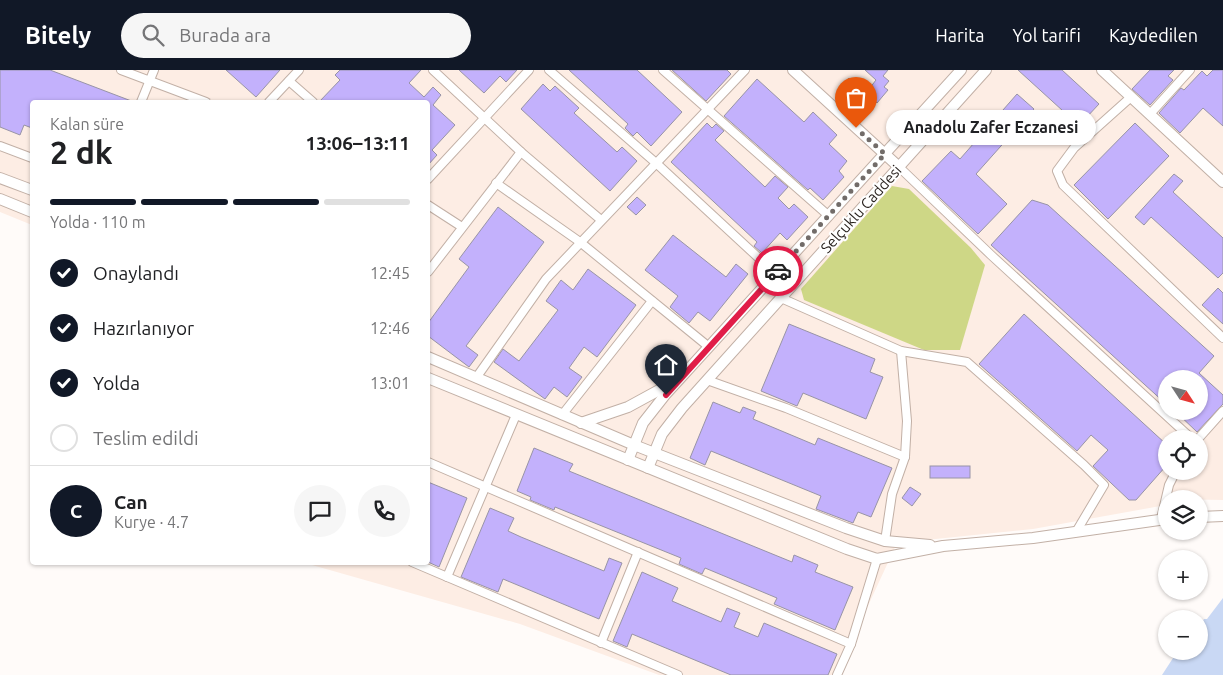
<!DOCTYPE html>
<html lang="tr">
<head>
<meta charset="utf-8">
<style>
  body { margin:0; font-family:Ubuntu,sans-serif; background:#f6f6f6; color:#202124; height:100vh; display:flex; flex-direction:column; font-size:19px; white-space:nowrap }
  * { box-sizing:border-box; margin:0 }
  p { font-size:16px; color:#757577 }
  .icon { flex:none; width:28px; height:28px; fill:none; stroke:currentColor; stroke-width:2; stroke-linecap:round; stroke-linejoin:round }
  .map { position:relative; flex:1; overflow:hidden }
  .panel { position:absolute; left:30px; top:30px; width:400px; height:465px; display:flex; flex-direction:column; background:#fff; border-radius:5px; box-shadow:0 1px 4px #0004 }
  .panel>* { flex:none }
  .needle { width:32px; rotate:126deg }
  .buttons { position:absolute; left:1158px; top:300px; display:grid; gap:10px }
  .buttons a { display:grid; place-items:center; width:50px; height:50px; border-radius:50%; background:#fff; box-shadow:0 1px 4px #0004; font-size:25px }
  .pin { position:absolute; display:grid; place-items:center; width:42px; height:42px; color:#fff; margin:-51px -21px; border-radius:50% 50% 50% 0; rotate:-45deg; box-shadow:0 0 5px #0007 }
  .pin .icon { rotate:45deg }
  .courier { position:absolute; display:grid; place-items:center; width:50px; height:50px; margin:-25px; border:4px solid #e11d48; border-radius:50%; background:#fff; color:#222; box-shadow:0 1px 6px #0007 }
  .bubble { position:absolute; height:35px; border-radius:18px; background:#fff; box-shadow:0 1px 4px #0004; font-size:16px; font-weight:700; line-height:35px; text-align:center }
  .head em { font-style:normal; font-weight:700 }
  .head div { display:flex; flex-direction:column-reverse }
  .head { display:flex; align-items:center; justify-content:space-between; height:85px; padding:0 20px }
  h1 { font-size:32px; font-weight:700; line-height:38px }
  .bar { display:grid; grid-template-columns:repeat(4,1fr); gap:8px 5px; align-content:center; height:60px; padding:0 20px }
  .bar i { height:6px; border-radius:4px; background:#e0e0e0 }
  .bar .active { background:#111827 }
  .bar p { grid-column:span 4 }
  .line { display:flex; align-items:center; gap:12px; padding:0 20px; border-top:1px solid #e0e0e0 }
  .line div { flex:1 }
  .round { display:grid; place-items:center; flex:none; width:52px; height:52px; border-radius:26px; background:#f6f6f6 }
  ol { padding:0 20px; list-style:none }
  li { display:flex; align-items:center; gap:15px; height:55px }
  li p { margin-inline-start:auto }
  li .icon { padding:5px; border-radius:50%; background:#111827; color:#fff; stroke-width:4 }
  li:last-child { color:#757577 }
  li i { width:28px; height:28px; border:2px solid #e0e0e0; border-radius:50% }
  header { display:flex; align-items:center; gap:30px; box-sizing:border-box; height:70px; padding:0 25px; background:#111827; color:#fff }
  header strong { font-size:24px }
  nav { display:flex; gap:28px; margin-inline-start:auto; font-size:18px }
  .search { width:350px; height:45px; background:#f6f6f6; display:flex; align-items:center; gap:12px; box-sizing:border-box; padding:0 18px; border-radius:28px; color:#757577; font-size:19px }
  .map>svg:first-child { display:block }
  .built { fill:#fdede4; fill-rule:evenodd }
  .green { fill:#ced786 }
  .water { fill:#c9d8f4 }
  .building { fill:#c3b1fc; stroke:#9894a6 }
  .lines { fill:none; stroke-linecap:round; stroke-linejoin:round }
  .minor-casing { stroke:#c2b0a6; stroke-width:10 }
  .tertiary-casing { stroke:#c2b0a6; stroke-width:12 }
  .minor { stroke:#fff; stroke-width:8 }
  .tertiary { stroke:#fff; stroke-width:10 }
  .done { stroke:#726c69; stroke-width:5; stroke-dasharray:0 9 }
  .route { stroke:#e11d48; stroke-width:6 }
  .labels { text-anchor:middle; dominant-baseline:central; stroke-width:4; stroke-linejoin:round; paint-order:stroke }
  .street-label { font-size:15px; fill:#261f1b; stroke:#fff }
</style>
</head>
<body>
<header>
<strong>Bitely</strong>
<div class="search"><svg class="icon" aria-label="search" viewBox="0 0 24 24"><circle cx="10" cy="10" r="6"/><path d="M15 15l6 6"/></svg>Burada ara</div>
<nav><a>Harita</a><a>Yol tarifi</a><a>Kaydedilen</a></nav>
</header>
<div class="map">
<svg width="1223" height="605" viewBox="0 0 1223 605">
  <rect width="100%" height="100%" fill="#fffbf9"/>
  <path class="built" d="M0 0H1223V430L1166 429V435L1033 459 897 473 836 605H659L520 554 305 493 428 492V32H32V155L0 142ZM1166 309H1199V341H1166ZM1166 369H1199V401H1166Z"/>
  <path class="green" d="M892 116 909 119 971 178 985 195 960 280H924L804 230 801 219Z"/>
  <path class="water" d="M1223 528V605H1162L1175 585 1177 588 1183 590 1191 586 1195 581H1199V567L1200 564 1199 563V558L1204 549H1207Z"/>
  <g class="building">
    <path d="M0 0H50L134 32H32V58L24 55 20 65 0 57Z"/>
    <path d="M226 0H280L256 27Z"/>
    <path d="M340 0H421L409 13 424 27 433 17 441 25 433 35 455 55 432 80 437 85 428 95V32H319L340 10 335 5Z"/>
    <path d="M459 0H517L506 12 500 6 484 23Z"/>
    <path d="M569 0H637L682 42 651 76 637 62 633 66 625 58 628 54Z"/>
    <path d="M672 0H727L731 4 706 31Z"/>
    <path d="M865 0H888L883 6 889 11 884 17 888 20 877 33 873 29 868 35 862 29 858 34 844 22 848 17 844 13 849 8 866 23 876 10Z"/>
    <path d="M1018 0H1062L1099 34 1071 64 1055 49 1063 41Z"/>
    <path d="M1150 0H1174L1168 6 1173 10 1150 35 1132 19Z"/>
    <path d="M1213 0H1223V56L1203 38 1180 63 1159 43 1181 18 1184 20 1202 1 1207 6Z"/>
    <path d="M757 9 804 52 813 42 837 65 829 74 847 91 839 101 844 107 823 130 810 118 808 120 724 46Z"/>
    <path d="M543 14 550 21 555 16 579 38 574 43 617 82 622 77 637 91 610 121 521 39Z"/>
    <path d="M1017 24 1034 39 976 104 1007 134 978 164 922 111 951 81 960 89Z"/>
    <path d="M707 53 712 58 716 54 724 61 715 70 765 117 775 106 788 117 778 128 789 139 794 134 808 147 787 170 780 163 762 183 754 176 757 172 671 92Z"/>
    <path d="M1135 53 1169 86 1108 149 1074 115Z"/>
    <path d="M1174 104 1183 111 1173 122 1223 168V203L1218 208 1151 147 1144 155 1135 147Z"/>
    <path d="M637 127 646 135 636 145 627 137Z"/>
    <path d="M1032 130 1048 135 1214 286 1199 303 1223 325V334L1197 362 1175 341H1199V309H1166V334L991 175Z"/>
    <path d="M498 137 544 172 466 276 478 285 469 297 428 266V253L469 197 459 189Z"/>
    <path d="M673 165 726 207 736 194 748 204 710 251 698 242 689 253 670 237 678 226 645 200Z"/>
    <path d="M588 199 636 235 597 287 584 277 569 298 582 307 567 327 554 317 545 329 494 292 503 279 519 291 558 240 546 231 561 210 573 220Z"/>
    <path d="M1218 218 1223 223V254L1202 235Z"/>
    <path d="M1024 244 1166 374V396L1136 430H1129L1093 396 1108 380 1091 365 1077 381 979 294Z"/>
    <path d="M789 254 875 289 870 302 883 307 866 349 803 323 797 336 761 321Z"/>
    <path d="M713 332 740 343 743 337 756 342 753 349 815 375 818 368 892 398 871 447 858 442 853 453 816 439 821 426 711 381 705 395 690 388Z"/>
    <path d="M534 378 573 394 569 401 792 492 794 485 818 495 815 502 853 517 835 560 774 534 777 528 705 498 702 504 679 494 681 488 555 437 554 440 530 430 531 427 517 421Z"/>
    <rect x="930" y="396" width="40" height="12"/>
    <path d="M428 412 467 428 439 497 428 492Z"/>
    <path d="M910 417 921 424 912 436 902 428Z"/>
    <path d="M490 438 514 448 508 461 521 467 604 501 609 488 622 493 599 549 503 509 498 522 461 507Z"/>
    <path d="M642 502 678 518 672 531 721 552 727 538 740 543 734 557 758 567 764 553 837 584 828 605H731L632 564 627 577 613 571Z"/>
  </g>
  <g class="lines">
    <defs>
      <g id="minor">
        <path d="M121 0 206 32"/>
        <path d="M433 0 521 82 601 150"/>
        <path d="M549 0 656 93 776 204"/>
        <path d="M663 0 829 146"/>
        <path d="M289 11 313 32"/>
        <path d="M1131 27 1074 78 1057 101 1063 115 1223 268"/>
        <path d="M141 32 154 0"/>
        <path d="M269 32 299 0"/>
        <path d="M1150 44 1190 0"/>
        <path d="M0 76 32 88"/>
        <path d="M899 97 991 185 1192 369"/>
        <path d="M428 109 529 0"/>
        <path d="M496 113 580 172 709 277"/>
        <path d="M428 135 462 157"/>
        <path d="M428 202 521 82"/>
        <path d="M781 228 901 281 967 292 1084 395 1104 415 1076 462"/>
        <path d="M476 308 546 209 745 0"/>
        <path d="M707 310 786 338 905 387"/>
        <path d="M562 345 652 231"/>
        <path d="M1198 369 1223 341"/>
        <path d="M428 392 851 574 837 605"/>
        <path d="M1161 449 1169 415 1176 401"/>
        <path d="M885 471 892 424 905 387 907 351 901 281"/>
        <path d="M412 492 678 605"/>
        <path d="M447 507 516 345"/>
        <path d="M601 573 638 482"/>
        <path d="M851 574 877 489"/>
      </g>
      <g id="tertiary">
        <path d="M793 0 899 97"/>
        <path d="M1102 0 1223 112"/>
        <path d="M0 108 32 120"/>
        <path d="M0 129 32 142"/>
        <path d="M428 287 634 375 846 458 885 471 930 475"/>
        <path d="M428 308 847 479 877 489 943 476 1033 468 1166 449"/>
        <path d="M581 353 628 337 672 313"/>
        <path d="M628 390 643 353 665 325 961 0"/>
        <path d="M648 398 662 364 682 338 986 0"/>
        <path d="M1199 447 1223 446"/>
      </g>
    </defs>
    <use href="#minor" class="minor-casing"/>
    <use href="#tertiary" class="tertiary-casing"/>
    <use href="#minor" class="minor"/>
    <use href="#tertiary" class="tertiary"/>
  </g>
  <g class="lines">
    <path class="done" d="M778 201 885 84 856 58"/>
    <path class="route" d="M666 325 778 201"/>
  </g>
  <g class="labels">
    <g class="street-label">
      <text transform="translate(861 139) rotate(-48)">Selçuklu Caddesi</text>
    </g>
  </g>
</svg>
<div class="buttons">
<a><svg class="needle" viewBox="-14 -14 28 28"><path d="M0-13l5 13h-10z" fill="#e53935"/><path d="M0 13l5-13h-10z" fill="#757577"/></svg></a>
<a><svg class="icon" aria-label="locate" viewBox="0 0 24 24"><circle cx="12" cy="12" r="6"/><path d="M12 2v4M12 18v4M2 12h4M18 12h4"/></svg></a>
<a><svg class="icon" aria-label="layers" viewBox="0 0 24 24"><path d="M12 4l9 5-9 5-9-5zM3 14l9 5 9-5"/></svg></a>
<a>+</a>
<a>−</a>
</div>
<div class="pin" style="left:856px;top:58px;background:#ea580c"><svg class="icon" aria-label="bag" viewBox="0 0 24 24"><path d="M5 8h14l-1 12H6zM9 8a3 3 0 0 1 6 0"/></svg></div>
<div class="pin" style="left:666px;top:325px;background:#1f2937"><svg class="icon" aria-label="home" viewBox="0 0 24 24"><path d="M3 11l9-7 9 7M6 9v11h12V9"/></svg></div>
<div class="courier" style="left:778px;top:201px"><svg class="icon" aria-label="car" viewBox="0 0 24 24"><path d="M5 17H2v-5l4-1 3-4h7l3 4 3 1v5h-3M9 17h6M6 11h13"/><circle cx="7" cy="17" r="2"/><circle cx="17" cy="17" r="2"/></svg></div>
<div class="bubble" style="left:886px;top:40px;width:210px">Anadolu Zafer Eczanesi</div>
<section class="panel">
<div class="head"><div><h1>2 dk</h1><p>Kalan süre</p></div><em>13:06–13:11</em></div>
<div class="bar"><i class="active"></i><i class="active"></i><i class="active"></i><i></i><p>Yolda · 110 m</p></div>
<ol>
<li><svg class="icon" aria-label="check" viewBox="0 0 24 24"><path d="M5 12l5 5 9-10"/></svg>Onaylandı<p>12:45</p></li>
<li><svg class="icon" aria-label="check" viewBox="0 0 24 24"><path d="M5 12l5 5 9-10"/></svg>Hazırlanıyor<p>12:46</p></li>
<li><svg class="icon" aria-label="check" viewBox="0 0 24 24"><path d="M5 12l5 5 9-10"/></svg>Yolda<p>13:01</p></li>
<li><i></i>Teslim edildi</li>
</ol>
<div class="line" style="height:90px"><b class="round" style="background:#111827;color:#fff">C</b><div><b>Can</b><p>Kurye · 4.7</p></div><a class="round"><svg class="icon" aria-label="chat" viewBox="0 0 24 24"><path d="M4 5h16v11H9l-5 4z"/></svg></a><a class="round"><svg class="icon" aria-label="phone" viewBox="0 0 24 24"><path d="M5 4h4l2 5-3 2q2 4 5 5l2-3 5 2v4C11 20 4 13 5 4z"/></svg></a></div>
</section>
</div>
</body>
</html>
